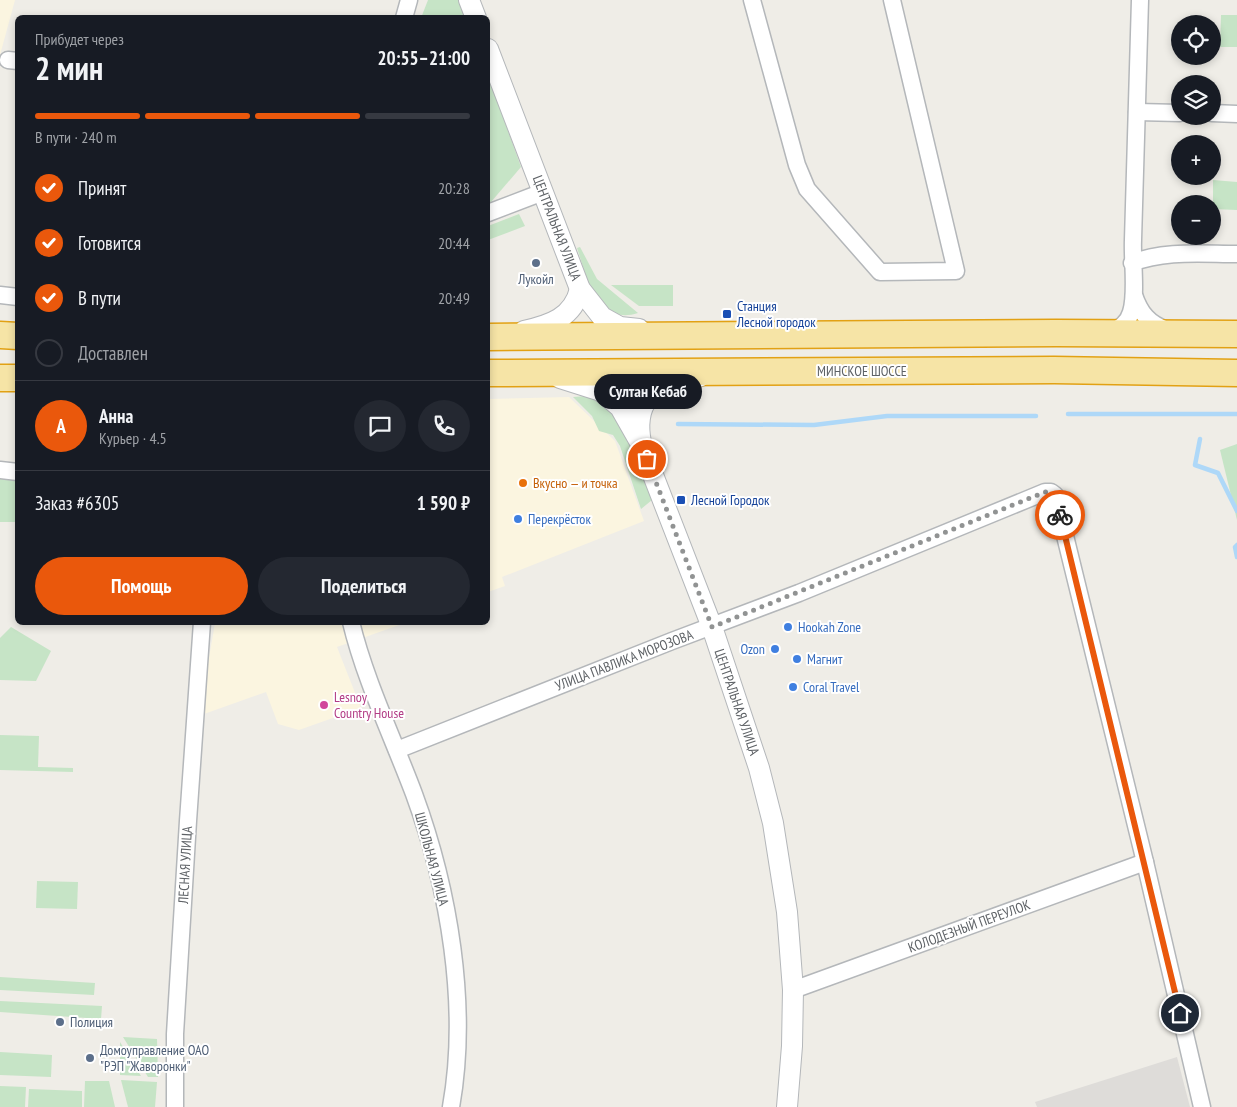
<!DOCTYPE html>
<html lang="ru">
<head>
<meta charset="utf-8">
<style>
  body { margin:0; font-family:"PT Sans Narrow",sans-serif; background:#242831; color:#f1f3f6; height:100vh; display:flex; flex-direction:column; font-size:19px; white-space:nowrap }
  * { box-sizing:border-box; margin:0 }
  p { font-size:16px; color:#9ea1a6 }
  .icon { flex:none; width:28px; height:28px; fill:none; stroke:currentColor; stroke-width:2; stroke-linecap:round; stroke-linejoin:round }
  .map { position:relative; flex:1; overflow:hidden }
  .panel { position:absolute; left:15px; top:15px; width:475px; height:610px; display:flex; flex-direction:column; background:#171b24; border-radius:8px; box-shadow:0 2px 8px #0003 }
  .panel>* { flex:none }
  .tools { position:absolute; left:1171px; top:15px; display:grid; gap:10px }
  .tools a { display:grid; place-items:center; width:50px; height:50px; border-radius:50%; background:#171b24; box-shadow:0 2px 8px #0003; font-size:25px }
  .pin { position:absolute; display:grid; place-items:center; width:42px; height:42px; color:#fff; margin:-21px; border:2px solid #fff; border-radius:50%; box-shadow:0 1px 5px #0007 }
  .courier { position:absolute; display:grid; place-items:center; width:50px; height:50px; margin:-25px; border:4px solid #ea580c; border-radius:50%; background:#fff; color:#222; box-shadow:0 1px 6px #0007 }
  .bubble { position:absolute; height:35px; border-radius:18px; background:#171b24; box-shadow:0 2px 8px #0003; font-size:16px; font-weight:800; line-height:35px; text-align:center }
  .headline em { font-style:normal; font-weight:800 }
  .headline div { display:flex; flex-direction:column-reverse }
  .headline { display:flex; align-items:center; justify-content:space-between; height:85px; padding:0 20px }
  h1 { font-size:32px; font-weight:800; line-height:38px }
  .bar { display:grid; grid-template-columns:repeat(4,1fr); gap:8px 5px; align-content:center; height:60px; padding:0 20px }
  .bar i { height:6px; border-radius:4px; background:#363941 }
  .bar .on { background:#ea580c }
  .bar p { grid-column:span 4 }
  .line { display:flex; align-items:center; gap:12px; padding:0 20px; border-top:1px solid #363941 }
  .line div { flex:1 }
  .round { display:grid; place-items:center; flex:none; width:52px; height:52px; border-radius:26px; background:#242831 }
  ol { padding:0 20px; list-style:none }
  li { display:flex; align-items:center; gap:15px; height:55px }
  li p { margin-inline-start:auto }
  li .icon { padding:5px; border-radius:50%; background:#ea580c; color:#fff; stroke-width:4 }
  li:last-child { color:#9ea1a6 }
  li i { width:28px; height:28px; border:2px solid #363941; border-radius:50% }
  .action { display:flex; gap:10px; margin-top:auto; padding:10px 20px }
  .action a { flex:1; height:58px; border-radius:30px; background:#ea580c; color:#fff; font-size:20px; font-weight:800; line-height:58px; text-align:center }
  .action a+a { background:#242831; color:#f1f3f6 }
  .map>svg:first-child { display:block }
  .commercial { fill:#fbf5e0 }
  .industrial { fill:#dedcd9 }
  .green { fill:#c6e4c6 }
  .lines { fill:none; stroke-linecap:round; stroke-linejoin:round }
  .stream { stroke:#aed8f8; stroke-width:4.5 }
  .minor-casing { stroke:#b4b7ba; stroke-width:19 }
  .tertiary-casing { stroke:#b4b7ba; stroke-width:22 }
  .trunk-casing { stroke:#e2a114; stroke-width:29 }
  .minor { stroke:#fff; stroke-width:16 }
  .tertiary { stroke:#fff; stroke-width:20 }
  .trunk { stroke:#f6e4a6; stroke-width:26 }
  .done { stroke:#919393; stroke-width:5; stroke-dasharray:0 9 }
  .route { stroke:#ea580c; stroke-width:6 }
  .service-dot { fill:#5c6f8a; stroke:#fff; stroke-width:2 }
  .transit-dot { fill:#1a4fb4; stroke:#fff; stroke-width:2 }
  .food-dot { fill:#e8710a; stroke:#fff; stroke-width:2 }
  .shop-dot { fill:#3f7fe0; stroke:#fff; stroke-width:2 }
  .hotel-dot { fill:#d1479c; stroke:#fff; stroke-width:2 }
  .labels { text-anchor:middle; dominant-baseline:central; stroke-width:4; stroke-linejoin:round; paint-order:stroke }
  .street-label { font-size:14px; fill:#5e6266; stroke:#fff }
  .service-label { font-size:14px; fill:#4e5e75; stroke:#fff; text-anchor:start }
  .transit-label { font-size:14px; fill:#164399; stroke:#fff; text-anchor:start }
  .food-label { font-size:14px; fill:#c56008; stroke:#fff; text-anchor:start }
  .shop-label { font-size:14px; fill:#366cbe; stroke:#fff; text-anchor:start }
  .hotel-label { font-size:14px; fill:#b23c85; stroke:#fff; text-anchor:start }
</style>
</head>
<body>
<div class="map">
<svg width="1237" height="1107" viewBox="0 0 1237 1107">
  <rect width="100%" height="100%" fill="#efede7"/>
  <g class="commercial">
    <path d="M0 0H15L0 55Z"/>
    <path d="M569 397 615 441 644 521 502 577 505 586 488 592V399Z"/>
    <path d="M215 623H405L337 647 361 708 299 730 278 724 266 692 204 714 206 675Z"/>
  </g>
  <path class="industrial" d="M1177 1057 1190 1107H1037L1035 1102Z"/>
  <g class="green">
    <path d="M428 0H460L466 18H421Z"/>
    <path d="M1221 15H1237V47H1220Z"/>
    <path d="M488 75 521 167 491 202 488 203Z"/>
    <path d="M1213 180 1237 182V210L1213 209Z"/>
    <path d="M519 214 525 226 488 240V226Z"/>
    <path d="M580 247 597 279 638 313C596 326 587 277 577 248Z"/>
    <path d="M611 285H673V306H639Z"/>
    <path d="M586 396 598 398 619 415 652 500 641 509 620 446 613 435 599 431 592 416 573 397Z"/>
    <path d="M1237 444V520L1220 450Z"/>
    <path d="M0 478 17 480V522H0Z"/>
    <path d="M11 627 51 651 36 681 0 680V638Z"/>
    <path d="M0 735 39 736 38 767 73 768V772L0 770Z"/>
    <path d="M37 881 78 882 77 909 36 908Z"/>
    <path d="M0 977 95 983 94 995 0 990Z"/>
    <path d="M0 1001 102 1006 101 1019 0 1012Z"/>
    <path d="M123 1037 157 1039 158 1077H148Z"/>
    <path d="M120 1042 141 1076 120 1075Z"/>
    <path d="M0 1052 52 1055 51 1077 0 1075Z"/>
    <path d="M121 1080 157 1082 155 1107H128Z"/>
    <path d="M85 1081H109L115 1107H84Z"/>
    <path d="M0 1086 26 1087 25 1107H0Z"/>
    <path d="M29 1089 82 1091V1107H28Z"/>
  </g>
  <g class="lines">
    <g class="stream">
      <path d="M1068 414H1237"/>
      <path d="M678 424 814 425 887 416H1036"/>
      <path d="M1200 439 1195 465 1218 473 1237 511"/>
      <path d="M1237 545 1235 547 1237 557"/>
    </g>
    <defs>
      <g id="minor">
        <path d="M752 0 797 165 807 189 880 272 956 271 892 0"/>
        <path d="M404 18 409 0"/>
        <path d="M8 60 18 61"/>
        <path d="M1137 112 1180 113"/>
        <path d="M1212 113 1237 114"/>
        <path d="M488 213 543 192"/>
        <path d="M1132 263C1164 250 1202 254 1237 254"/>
        <path d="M0 295 18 297"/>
        <path d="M1134 295C1140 313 1149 324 1167 330"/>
        <path d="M1110 333C1120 328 1128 323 1131 312 1137 294 1132 261 1133 240 1135 160 1138 80 1140 0"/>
        <path d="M0 470 18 472"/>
        <path d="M351 622C365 680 393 738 414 794 449 889 469 1006 451 1107"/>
        <path d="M397 750 672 641 799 593 1045 492H1051L1055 495 1145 862 1202 1107"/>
        <path d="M793 990 1145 862"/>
        <path d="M175 1107V1034L188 821 202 622"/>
      </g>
      <g id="tertiary">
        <path d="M469 0 476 18"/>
        <path d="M488 49 580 289 602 317 620 327 639 329"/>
        <path d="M524 331C550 325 573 318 580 289"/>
        <path d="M560 378 601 391 620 407 641 444 712 627 759 768 773 823 787 912 793 990 792 1046 787 1107"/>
        <path d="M641 442C638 428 638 408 650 397 658 389 690 380 701 376"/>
      </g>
      <g id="trunk">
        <path d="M0 335 18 336"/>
        <path d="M488 337 1056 333 1237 334"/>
        <path d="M488 373 1054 370 1237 373"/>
        <path d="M0 378H18"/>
      </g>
    </defs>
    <use href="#minor" class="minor-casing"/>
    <use href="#tertiary" class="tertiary-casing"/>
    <use href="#trunk" class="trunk-casing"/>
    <use href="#minor" class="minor"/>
    <use href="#tertiary" class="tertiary"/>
    <use href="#trunk" class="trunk"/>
  </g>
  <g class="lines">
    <path class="done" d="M647 459 712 627 1045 492H1051L1055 495 1060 515"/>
    <path class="route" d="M1060 515 1180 1013"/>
  </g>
  <g class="service-dot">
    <circle cx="536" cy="263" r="5"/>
    <circle cx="60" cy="1022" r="5"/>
    <circle cx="90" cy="1058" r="5"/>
  </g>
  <g class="transit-dot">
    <rect x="722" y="309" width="10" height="10" rx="2.5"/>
    <rect x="676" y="495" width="10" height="10" rx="2.5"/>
  </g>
  <circle class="food-dot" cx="523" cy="483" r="5"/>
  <g class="shop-dot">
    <circle cx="518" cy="519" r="5"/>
    <circle cx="788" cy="627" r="5"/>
    <circle cx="775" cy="649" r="5"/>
    <circle cx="797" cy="659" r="5"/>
    <circle cx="793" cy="687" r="5"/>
  </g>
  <circle class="hotel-dot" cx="324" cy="705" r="5"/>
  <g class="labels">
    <g class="street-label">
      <text transform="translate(557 228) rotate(69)">ЦЕНТРАЛЬНАЯ УЛИЦА</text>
      <text x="862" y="371">МИНСКОЕ ШОССЕ</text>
      <text transform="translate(624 660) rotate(-21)">УЛИЦА ПАВЛИКА МОРОЗОВА</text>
      <text transform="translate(737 702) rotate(71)">ЦЕНТРАЛЬНАЯ УЛИЦА</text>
      <text transform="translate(432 859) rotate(75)">ШКОЛЬНАЯ УЛИЦА</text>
      <text transform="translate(185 865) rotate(-87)">ЛЕСНАЯ УЛИЦА</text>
      <text transform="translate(969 926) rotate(-20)">КОЛОДЕЗНЫЙ ПЕРЕУЛОК</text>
    </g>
    <g class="service-label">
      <text x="536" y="279" text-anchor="middle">Лукойл</text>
      <text x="70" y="1022">Полиция</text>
      <text x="100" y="1050">Домоуправление ОАО<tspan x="100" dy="16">"РЭП "Жаворонки"</tspan></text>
    </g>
    <g class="transit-label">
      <text x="737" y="306">Станция<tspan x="737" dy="16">Лесной городок</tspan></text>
      <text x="691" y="500">Лесной Городок</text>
    </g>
    <g class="food-label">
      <text x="533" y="483">Вкусно — и точка</text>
    </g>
    <g class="shop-label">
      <text x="528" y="519">Перекрёсток</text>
      <text x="798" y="627">Hookah Zone</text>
      <text x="765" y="649" text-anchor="end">Ozon</text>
      <text x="807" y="659">Магнит</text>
      <text x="803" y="687">Coral Travel</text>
    </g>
    <g class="hotel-label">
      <text x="334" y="697">Lesnoy<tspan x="334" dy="16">Country House</tspan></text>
    </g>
  </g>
</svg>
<div class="tools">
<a><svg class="icon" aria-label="locate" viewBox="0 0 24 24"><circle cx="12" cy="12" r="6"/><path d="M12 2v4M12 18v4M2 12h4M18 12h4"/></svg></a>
<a><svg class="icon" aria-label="layers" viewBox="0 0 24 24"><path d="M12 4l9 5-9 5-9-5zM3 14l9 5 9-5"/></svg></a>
<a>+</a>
<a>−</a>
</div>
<div class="pin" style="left:647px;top:459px;background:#ea580c"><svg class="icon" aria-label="bag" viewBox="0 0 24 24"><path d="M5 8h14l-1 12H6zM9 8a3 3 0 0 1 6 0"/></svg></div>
<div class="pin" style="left:1180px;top:1013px;background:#1f2937"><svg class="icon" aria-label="home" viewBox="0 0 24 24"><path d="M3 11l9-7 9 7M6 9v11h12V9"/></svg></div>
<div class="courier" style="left:1060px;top:515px"><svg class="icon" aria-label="bike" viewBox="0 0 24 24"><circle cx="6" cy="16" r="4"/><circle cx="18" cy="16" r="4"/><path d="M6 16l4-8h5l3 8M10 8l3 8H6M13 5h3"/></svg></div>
<div class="bubble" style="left:594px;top:374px;width:108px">Султан Кебаб</div>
<section class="panel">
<div class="headline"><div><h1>2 мин</h1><p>Прибудет через</p></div><em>20:55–21:00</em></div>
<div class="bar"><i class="on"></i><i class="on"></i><i class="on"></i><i></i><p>В пути · 240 m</p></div>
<ol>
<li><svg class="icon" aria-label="check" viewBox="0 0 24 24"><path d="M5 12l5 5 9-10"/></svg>Принят<p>20:28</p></li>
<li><svg class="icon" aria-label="check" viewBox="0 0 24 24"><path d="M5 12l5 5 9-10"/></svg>Готовится<p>20:44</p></li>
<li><svg class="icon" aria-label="check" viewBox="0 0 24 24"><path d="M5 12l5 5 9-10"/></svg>В пути<p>20:49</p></li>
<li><i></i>Доставлен</li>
</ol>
<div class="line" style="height:90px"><b class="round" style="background:#ea580c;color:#fff">А</b><div><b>Анна</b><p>Курьер · 4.5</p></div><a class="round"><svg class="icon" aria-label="chat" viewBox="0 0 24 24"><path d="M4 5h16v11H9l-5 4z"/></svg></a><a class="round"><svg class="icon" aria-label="phone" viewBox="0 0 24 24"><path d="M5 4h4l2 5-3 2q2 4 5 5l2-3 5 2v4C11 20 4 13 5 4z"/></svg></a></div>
<div class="line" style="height:65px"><div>Заказ #6305</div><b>1 590 ₽</b></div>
<div class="action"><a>Помощь</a><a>Поделиться</a></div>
</section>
</div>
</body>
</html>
